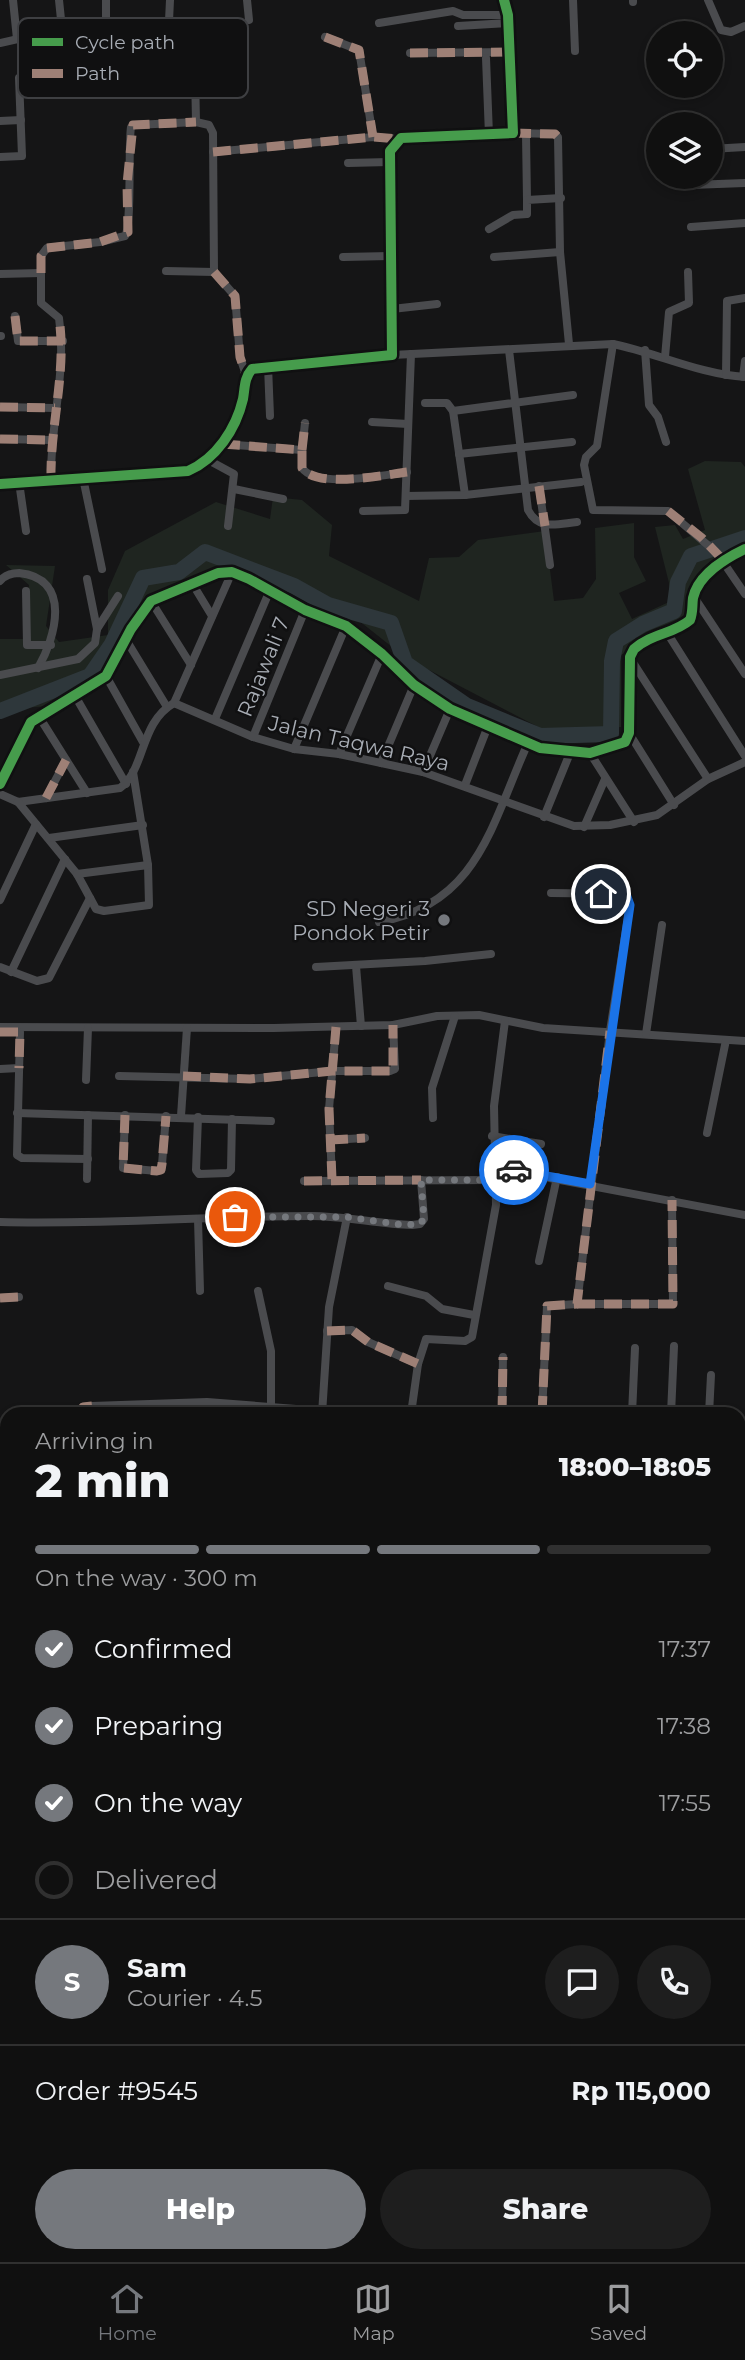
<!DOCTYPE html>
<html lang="en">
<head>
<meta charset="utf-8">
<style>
  body { margin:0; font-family:Montserrat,sans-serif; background:#1e1e1e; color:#f1f3f6; height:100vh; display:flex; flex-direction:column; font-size:26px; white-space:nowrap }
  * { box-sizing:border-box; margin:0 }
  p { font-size:23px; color:#9c9d9f }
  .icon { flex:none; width:38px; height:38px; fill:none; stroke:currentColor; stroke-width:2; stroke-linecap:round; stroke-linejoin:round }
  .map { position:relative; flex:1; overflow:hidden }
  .details { position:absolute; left:0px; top:1407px; width:746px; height:856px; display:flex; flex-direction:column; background:#101010; border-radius:21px 21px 0 0; box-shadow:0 4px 10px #0003,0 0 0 2px #303030 }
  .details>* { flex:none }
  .fabs { position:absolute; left:646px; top:21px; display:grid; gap:14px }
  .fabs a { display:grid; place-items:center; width:77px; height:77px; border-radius:50%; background:#101010; box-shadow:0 4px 10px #0003,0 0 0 2px #303030; font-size:35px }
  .pin { position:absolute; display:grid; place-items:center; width:60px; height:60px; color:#fff; margin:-30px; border:4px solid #fff; border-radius:50%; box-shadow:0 2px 7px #0007 }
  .courier { position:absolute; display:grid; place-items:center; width:70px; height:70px; margin:-35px; border:5px solid #1a73e8; border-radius:50%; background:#fff; color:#222; box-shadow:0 2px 9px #0007 }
  .head em { font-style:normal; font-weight:800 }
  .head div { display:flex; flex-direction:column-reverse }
  .head { display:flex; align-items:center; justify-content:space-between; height:119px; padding:0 35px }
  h1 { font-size:46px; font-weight:800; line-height:52px }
  .bar { display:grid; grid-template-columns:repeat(4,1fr); gap:10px 7px; align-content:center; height:84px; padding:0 35px }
  .bar i { height:9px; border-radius:5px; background:#303030 }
  .bar .active { background:#75787d }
  .bar p { grid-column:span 4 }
  .line { display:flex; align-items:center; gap:18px; padding:0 35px; border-top:2px solid #303030 }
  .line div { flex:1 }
  .round { display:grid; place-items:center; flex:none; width:74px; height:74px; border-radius:37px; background:#1e1e1e }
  ol { padding:0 35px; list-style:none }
  li { display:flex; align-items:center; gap:21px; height:77px }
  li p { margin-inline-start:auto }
  li .icon { padding:7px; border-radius:50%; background:#75787d; color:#fff; stroke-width:4 }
  li:last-child { color:#9c9d9f }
  li i { width:38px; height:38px; border:4px solid #303030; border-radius:50% }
  .primary-button { display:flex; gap:14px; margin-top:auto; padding:14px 35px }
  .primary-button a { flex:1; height:80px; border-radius:42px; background:#75787d; color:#fff; font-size:28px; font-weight:800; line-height:80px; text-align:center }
  .primary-button a+a { background:#1e1e1e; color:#f1f3f6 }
  .dock { display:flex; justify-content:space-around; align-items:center; height:98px; border-top:2px solid #303030; background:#101010; font-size:19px; color:#9c9d9f }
  .dock a { display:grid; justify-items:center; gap:4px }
  .dock .active { color:#75787d }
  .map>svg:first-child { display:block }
  .green { fill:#1f2520 }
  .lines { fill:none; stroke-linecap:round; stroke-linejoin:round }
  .river { stroke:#2e373b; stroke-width:16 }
  .street { stroke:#4a4b4e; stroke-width:8 }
  .secondary { stroke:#494a4c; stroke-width:12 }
  .quiet { stroke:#9e8076; stroke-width:9; stroke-dasharray:18 9; stroke-linecap:butt }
  .cycleway-casing { stroke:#101011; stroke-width:15 }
  .cycleway { stroke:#469c4c; stroke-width:10 }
  .done { stroke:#75787d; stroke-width:7; stroke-dasharray:0 12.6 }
  .route { stroke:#1a73e8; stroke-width:9 }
  .poi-dot { fill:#75787d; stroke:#101011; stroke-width:2.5 }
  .labels { text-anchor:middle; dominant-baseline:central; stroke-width:5; stroke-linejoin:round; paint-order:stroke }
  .street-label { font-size:21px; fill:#a8adb5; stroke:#101011 }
  .poi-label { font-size:21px; fill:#a8adb5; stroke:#101011; text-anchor:end }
  .key { fill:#101011; stroke:#3e3f42; stroke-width:2 }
  .key-label { font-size:19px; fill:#a8adb5 }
</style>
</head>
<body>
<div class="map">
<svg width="745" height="2262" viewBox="0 0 745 2262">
  <rect width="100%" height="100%" fill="#151516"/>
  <g class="green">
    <path d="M705 461 741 462 745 467V547L715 561 697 595 690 615 621 655V727L548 732 406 658 358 620 247 565 156 597 136 625 120 657 97 679 48 706 0 710V639H24L29 585 6 565 55 566 46 626 59 642 108 635V590L125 551 216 502 270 519 273 497 302 500 332 525 329 556 419 601 429 558 459 557 478 540 545 531 554 601 583 598 596 579 595 528 634 523V557L646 581 619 593 632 619 669 602V583L655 527 675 525 683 539 705 530 688 469Z"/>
    <path d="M738 1955H745V2198L738 2230Z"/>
  </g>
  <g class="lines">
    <path class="river" d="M0 711 90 676 112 644 143 578 179 572 205 552 294 586 328 605 391 623 405 663 467 706 540 736 611 734 612 661 616 641 643 624 674 611 678 582 691 556 745 538"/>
    <g class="street">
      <path d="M13 0 17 39"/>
      <path d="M59 0 62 29"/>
      <path d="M106 0V26"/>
      <path d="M247 0 249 20"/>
      <path d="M573 0 575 51"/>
      <path d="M633 0V2"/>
      <path d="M708 0 721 30 731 32 745 26"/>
      <path d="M169 21 195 72 196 122 209 125 213 133 214 272"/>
      <path d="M379 23 453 11 463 15H508"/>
      <path d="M458 26 508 23"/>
      <path d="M325 37 359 50 373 137"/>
      <path d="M0 43 62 29 145 26 169 21 170 0"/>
      <path d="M410 53 509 52"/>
      <path d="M486 58 489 135"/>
      <path d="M0 121 21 120"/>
      <path d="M513 133 555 134 558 137 560 252 569 344"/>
      <path d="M526 135 527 200"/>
      <path d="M710 149 745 147"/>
      <path d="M213 152 373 137 397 139"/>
      <path d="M0 157 22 156 19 78"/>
      <path d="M348 163 389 162"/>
      <path d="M687 177 691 185 745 183"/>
      <path d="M691 227 745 223"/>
      <path d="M489 229 513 215 527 214V200L561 198"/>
      <path d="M343 257 390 256"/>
      <path d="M494 257 560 252"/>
      <path d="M166 271 214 272 235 296 240 357 246 375"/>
      <path d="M0 274 41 273"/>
      <path d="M392 309 437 304"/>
      <path d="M15 316 18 341H63"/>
      <path d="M0 336H1"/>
      <path d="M613 344 597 446 586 457 584 465 593 510 668 511 717 553 745 594"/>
      <path d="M509 350 528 510C539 531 557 524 577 522"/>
      <path d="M645 350 649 405 658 417 666 442"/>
      <path d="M392 355 613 344C657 353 699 374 745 377"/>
      <path d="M665 357 669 312 689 303 688 272"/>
      <path d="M268 366 270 416"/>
      <path d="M726 375 727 301 745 298"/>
      <path d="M743 377 745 361"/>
      <path d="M425 403H447L453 411 573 395"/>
      <path d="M0 407 55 408"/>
      <path d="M453 411 465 495"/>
      <path d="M372 422 408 424"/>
      <path d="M0 439 51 440"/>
      <path d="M222 444 302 450V468C317 489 383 475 407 472"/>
      <path d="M302 450 305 423"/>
      <path d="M459 454 572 442"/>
      <path d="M210 461 234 474 228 526"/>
      <path d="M83 478 102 569"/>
      <path d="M51 479C50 425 67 371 59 318L41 303V256L47 248 100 242 125 236C132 227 128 146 131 127L135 125 196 122"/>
      <path d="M19 482 26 531"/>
      <path d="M0 484 188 471C216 459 236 429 243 399 245 388 244 378 252 369L392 355 390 151 401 138 513 133 508 15 504 0"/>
      <path d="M539 486 550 565"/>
      <path d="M234 489 283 499"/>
      <path d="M406 496 465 495 581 482"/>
      <path d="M363 511 405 510 411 354"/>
      <path d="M87 579 97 629"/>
      <path d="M0 581C5 575 11 573 19 573 72 578 56 637 38 668"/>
      <path d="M192 583 212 616"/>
      <path d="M26 591 27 645H51"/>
      <path d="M694 597 745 674"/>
      <path d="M151 601 191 665"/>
      <path d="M666 631 745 756"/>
      <path d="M125 638 167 707"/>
      <path d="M630 658 708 779"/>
      <path d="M0 675 78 659 95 643 97 629 118 596"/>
      <path d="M106 676 143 742"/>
      <path d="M74 694 126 784"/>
      <path d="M174 703 232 572"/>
      <path d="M38 715 87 793"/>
      <path d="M215 719 270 590"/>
      <path d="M629 733 674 805"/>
      <path d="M253 737 305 610"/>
      <path d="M294 749 346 626"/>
      <path d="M590 753 634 822"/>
      <path d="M339 754 382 654"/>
      <path d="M381 763 414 685"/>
      <path d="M423 772 450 709"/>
      <path d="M0 784 31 722 106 676 131 629 151 601 218 573 232 572 249 579 305 610 346 626 382 654 414 685 450 709 540 748 590 753 625 742 629 733 630 657 634 649C652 633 674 634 690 620 693 613 692 606 693 598 698 575 726 558 745 549"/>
      <path d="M465 785 488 726"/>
      <path d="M0 794 18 802 120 788C146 769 139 723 174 703L253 737 294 749 339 754 423 772 574 826 610 825 657 815 708 779 745 762"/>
      <path d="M46 798 66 760"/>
      <path d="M18 802 77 874 96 909 104 911 149 905 148 865 133 772"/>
      <path d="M544 817 570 753"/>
      <path d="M584 827 605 779"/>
      <path d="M49 838 143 825"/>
      <path d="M77 874 148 865"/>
      <path d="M0 900 36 824"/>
      <path d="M379 922C479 904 492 822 528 743"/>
      <path d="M356 966 361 1026"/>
      <path d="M0 967 37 981 49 978 90 898"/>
      <path d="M316 967 425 961 491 954"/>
      <path d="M11 972 65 859"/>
      <path d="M0 1027 274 1028 393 1025 437 1016 479 1015 543 1028 745 1041"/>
      <path d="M12 1032H20L17 1155 22 1158 88 1159"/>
      <path d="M646 1034 662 925"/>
      <path d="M0 1069 19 1068"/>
      <path d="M119 1076 250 1079 332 1071H390L395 1069 393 1025"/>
      <path d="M86 1080 88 1028"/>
      <path d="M17 1113 271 1121"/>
      <path d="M125 1115 123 1168 157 1171 161 1170 162 1164 166 1116"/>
      <path d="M181 1116 187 1028"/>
      <path d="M198 1117 196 1170 199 1174 228 1173 231 1170 232 1119"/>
      <path d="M433 1118 432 1088 455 1016"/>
      <path d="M707 1133 726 1040"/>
      <path d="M492 1136 541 1144"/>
      <path d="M330 1140 365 1138"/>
      <path d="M496 1168 745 1215"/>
      <path d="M87 1179 88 1115"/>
      <path d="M332 1179 329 1109 336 1027"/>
      <path d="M304 1181 497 1180"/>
      <path d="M198 1219 200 1291"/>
      <path d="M0 1222C104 1225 207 1216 311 1216 345 1216 378 1224 412 1225L420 1224 424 1219 421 1180"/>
      <path d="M539 1261 557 1177"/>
      <path d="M388 1286 426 1296 442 1309 474 1315"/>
      <path d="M258 1291 271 1351V1407"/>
      <path d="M0 1298 19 1297"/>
      <path d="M577 1304H673L672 1200"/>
      <path d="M327 1331 352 1330 368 1342 418 1364"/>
      <path d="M79 1414 83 1407 92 1406 207 1402 322 1411"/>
      <path d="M322 1414 329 1307 347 1217"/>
      <path d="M411 1414 418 1364 426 1339 465 1341 472 1337 496 1205 494 1106 505 1021"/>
      <path d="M502 1414 503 1357"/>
      <path d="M542 1414 547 1306 577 1304 610 1031 630 905 626 894 551 893"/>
      <path d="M632 1414 635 1348"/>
      <path d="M671 1414 674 1346"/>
      <path d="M709 1414 711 1375"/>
      <path d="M738 1438 745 1439"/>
      <path d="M0 1494 7 1509"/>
      <path d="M738 1589H745"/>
      <path d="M0 1603H7"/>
      <path d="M738 1684H745"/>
      <path d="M745 1744 742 1769H745"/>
      <path d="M0 1869H7"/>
      <path d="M7 1942V1962"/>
      <path d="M0 2035 7 2032"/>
      <path d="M0 2072 7 2091"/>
      <path d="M0 2224 7 2231"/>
      <path d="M115 2256V2262"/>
      <path d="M159 2256V2262"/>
      <path d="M266 2256V2262"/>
      <path d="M382 2256 395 2262"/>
      <path d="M0 2258 7 2251"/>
      <path d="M202 2258V2256"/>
      <path d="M87 2262 97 2256"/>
      <path d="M233 2262V2256"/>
      <path d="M527 2262 528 2256"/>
      <path d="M576 2262 577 2256"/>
      <path d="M623 2262 624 2256"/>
      <path d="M670 2262 671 2256"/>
    </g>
    <g class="secondary">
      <path d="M0 1756 7 1754"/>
      <path d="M738 1768 742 1769 741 1869 745 1949"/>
      <path d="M738 2239 745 2213"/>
      <path d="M733 2262 734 2256"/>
    </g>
    <g class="quiet">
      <path d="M325 37 359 50 373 137"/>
      <path d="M410 53 509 52"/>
      <path d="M513 133 555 134 558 137"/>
      <path d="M213 152 373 137 397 139"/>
      <path d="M214 272 235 296 240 357 246 375"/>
      <path d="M41 273V256L47 248 100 242 128 232 127 184 133 125 196 122"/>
      <path d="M15 316 18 341H63"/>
      <path d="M0 407 55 408"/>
      <path d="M0 439 51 440"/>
      <path d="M222 444 302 450V468C317 489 383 475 407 472"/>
      <path d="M302 450 305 423"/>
      <path d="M51 479C50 425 67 371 59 318"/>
      <path d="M539 486 545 526"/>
      <path d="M668 511 702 538 724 561"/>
      <path d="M46 798 66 760"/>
      <path d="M0 1032H20L19 1068"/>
      <path d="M183 1076 250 1079 332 1071H393V1025"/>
      <path d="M125 1115 123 1168 157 1171 161 1170 162 1164 166 1116"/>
      <path d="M330 1140 365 1138"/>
      <path d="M332 1179 329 1109 336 1027"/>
      <path d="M304 1181 421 1180"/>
      <path d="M0 1298 19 1297"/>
      <path d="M577 1304H673L672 1200"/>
      <path d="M327 1331 352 1330 368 1342 418 1364"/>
      <path d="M79 1414 83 1407 92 1406"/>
      <path d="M502 1414 503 1357"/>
      <path d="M542 1414 547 1306 577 1304 610 1031"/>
      <path d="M0 1494 7 1509"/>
      <path d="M738 1589H745"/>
      <path d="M0 1603H7"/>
      <path d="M738 1684H745"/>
      <path d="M742 1769 745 1744"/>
      <path d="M741 1840H745"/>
      <path d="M738 1909H742"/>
      <path d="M7 1942V1962"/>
      <path d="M0 2035 7 2032"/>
      <path d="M0 2072 7 2091"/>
    </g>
    <defs>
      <g id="cycleway">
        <path d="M0 484 188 471C216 459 236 429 243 399 245 388 244 378 252 369L392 355 390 151 401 138 513 133 508 15 504 0"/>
        <path d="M0 784 31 722 106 676 131 629 151 601 218 573 232 572 249 579 305 610 346 626 382 654 414 685 450 709 540 748 590 753 625 742 629 733 630 657 634 649C652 633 674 634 690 620 693 613 692 606 693 598 698 575 726 558 745 549"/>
      </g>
    </defs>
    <use href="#cycleway" class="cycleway-casing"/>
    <use href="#cycleway" class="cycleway"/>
  </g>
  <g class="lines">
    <path class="done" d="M235 1217H347L403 1225 420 1224 424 1219 421 1180H497L496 1168 514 1170"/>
    <path class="route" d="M514 1170 590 1184 630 905 626 894H601"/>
  </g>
  <circle class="poi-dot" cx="444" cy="920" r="7"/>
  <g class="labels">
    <g class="street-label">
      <text transform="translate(263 667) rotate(-68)">Rajawali 7</text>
      <text transform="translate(359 743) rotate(13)">Jalan Taqwa Raya</text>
    </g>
    <g class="poi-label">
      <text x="430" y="908">SD Negeri 3<tspan x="430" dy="24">Pondok Petir</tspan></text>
    </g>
  </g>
  <rect x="18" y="18" width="230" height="80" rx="10" class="key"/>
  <rect x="32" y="38" width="31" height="8" fill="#469c4c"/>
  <rect x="32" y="69" width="31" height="9" fill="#9e8076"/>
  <g class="key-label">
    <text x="75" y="49">Cycle path</text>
    <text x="75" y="80">Path</text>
  </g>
</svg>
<div class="fabs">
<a><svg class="icon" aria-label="locate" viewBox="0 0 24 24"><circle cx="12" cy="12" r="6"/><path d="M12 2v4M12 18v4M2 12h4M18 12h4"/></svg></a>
<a><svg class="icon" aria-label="layers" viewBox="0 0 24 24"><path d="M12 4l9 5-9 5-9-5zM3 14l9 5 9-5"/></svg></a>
</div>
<div class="pin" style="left:235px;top:1217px;background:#ea580c"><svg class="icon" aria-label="bag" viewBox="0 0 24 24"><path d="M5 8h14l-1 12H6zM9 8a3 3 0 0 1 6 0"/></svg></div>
<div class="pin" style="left:601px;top:894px;background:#1f2937"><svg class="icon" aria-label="home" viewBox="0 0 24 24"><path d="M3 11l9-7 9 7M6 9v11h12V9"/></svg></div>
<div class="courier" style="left:514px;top:1170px"><svg class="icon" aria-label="car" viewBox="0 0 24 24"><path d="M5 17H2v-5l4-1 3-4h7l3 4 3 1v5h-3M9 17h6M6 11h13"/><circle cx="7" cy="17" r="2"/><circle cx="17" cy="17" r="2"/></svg></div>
<section class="details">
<div class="head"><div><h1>2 min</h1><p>Arriving in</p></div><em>18:00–18:05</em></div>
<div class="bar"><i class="active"></i><i class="active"></i><i class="active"></i><i></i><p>On the way · 300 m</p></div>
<ol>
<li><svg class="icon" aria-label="check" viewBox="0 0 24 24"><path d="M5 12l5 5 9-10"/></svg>Confirmed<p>17:37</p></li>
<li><svg class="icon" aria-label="check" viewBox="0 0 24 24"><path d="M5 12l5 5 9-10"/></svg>Preparing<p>17:38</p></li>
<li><svg class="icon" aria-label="check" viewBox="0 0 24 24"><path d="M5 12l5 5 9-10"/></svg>On the way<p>17:55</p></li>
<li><i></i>Delivered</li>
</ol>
<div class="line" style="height:126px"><b class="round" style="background:#75787d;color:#fff">S</b><div><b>Sam</b><p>Courier · 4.5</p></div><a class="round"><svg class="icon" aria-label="chat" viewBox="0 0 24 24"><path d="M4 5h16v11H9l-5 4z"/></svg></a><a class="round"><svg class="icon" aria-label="phone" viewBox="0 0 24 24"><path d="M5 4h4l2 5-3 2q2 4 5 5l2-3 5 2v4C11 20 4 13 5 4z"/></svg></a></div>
<div class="line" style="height:91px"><div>Order #9545</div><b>Rp 115,000</b></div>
<div class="primary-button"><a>Help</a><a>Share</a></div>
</section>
</div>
<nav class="dock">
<a class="active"><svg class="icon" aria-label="home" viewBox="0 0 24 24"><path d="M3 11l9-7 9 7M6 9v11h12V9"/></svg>Home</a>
<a><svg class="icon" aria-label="map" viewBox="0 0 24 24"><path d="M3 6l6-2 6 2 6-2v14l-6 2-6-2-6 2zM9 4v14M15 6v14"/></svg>Map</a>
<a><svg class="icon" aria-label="saved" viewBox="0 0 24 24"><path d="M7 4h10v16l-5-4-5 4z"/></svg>Saved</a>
</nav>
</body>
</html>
